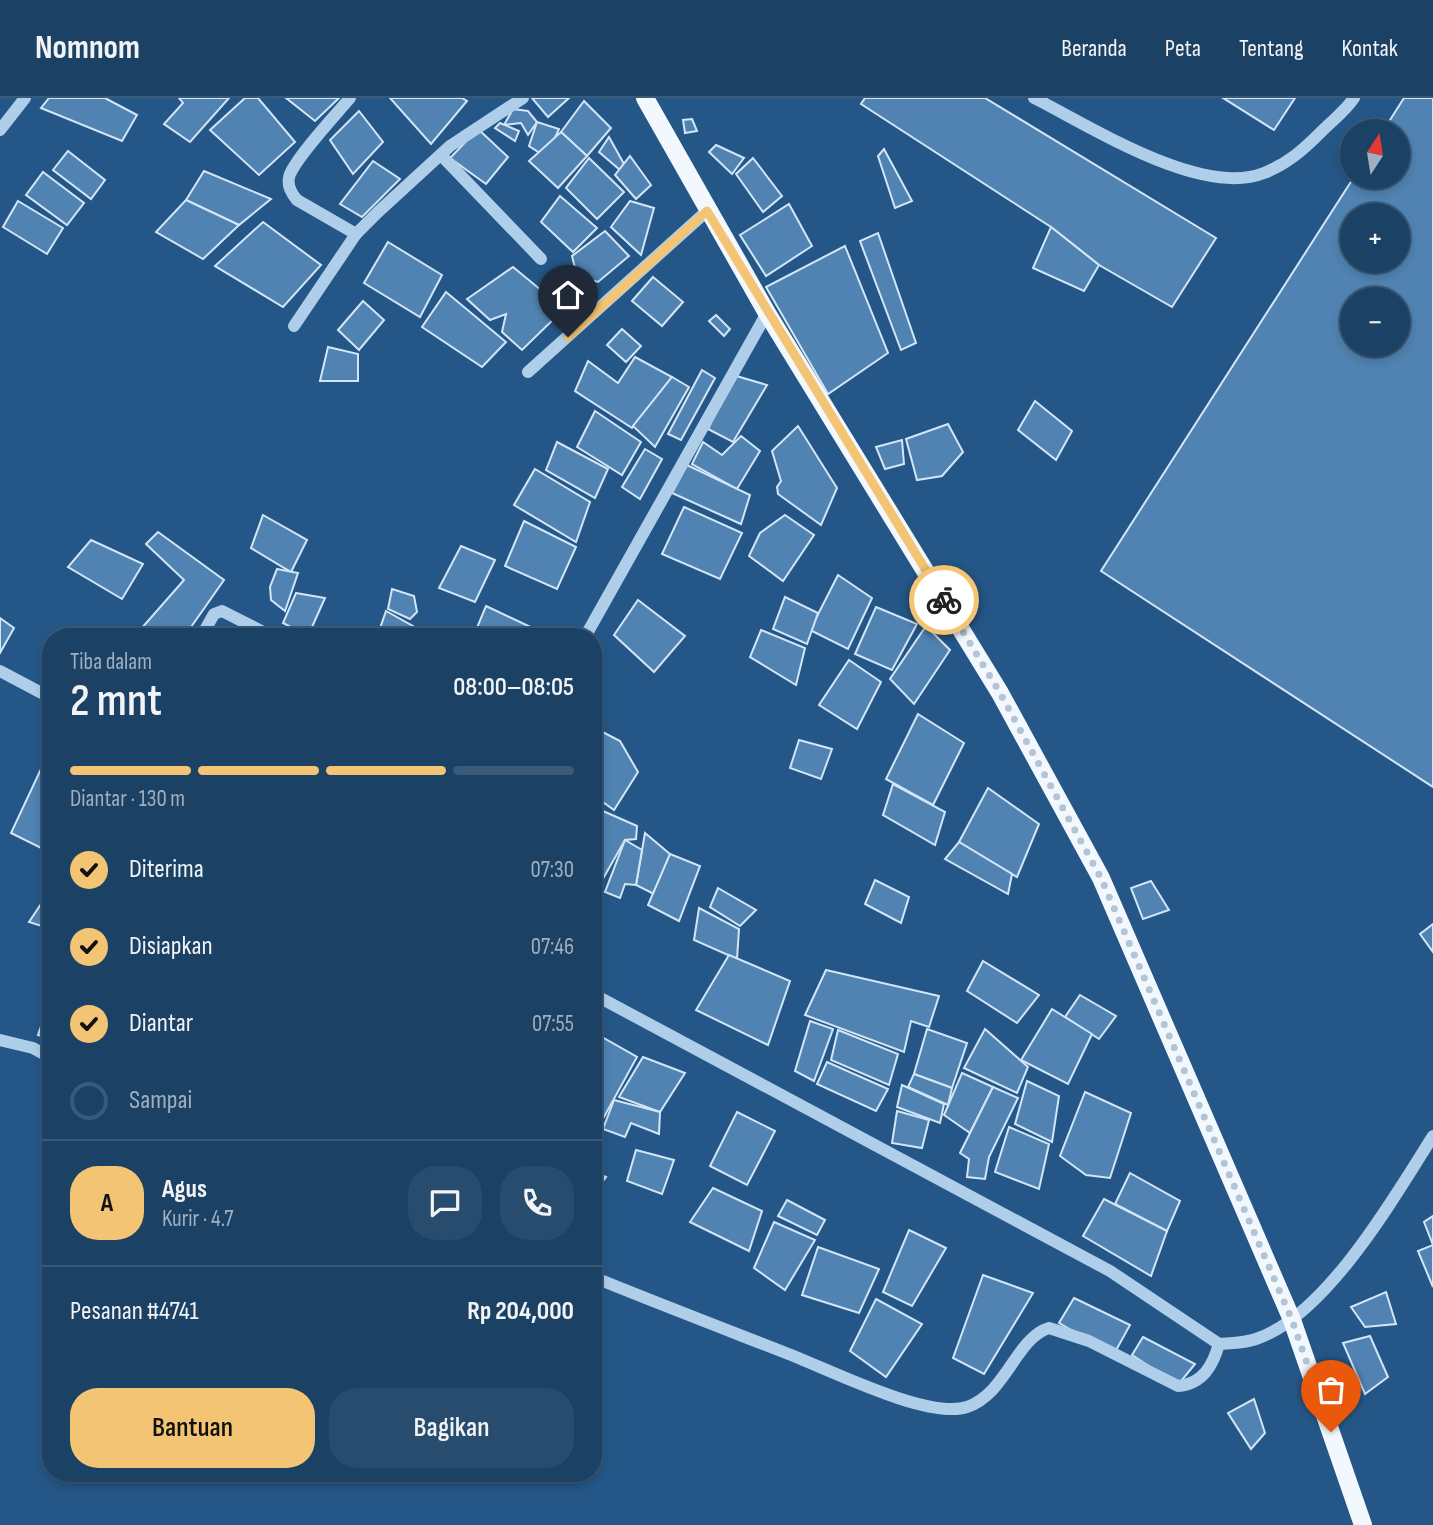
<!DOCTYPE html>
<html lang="id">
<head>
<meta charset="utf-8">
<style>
  body { margin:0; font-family:"Sofia Sans Condensed",sans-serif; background:#284c6e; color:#f1f3f6; height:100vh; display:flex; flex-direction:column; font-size:26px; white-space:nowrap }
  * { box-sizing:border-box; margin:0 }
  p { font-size:23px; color:#a0afbf }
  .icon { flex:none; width:38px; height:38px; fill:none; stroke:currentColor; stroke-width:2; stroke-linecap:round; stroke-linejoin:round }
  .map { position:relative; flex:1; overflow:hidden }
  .panel { position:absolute; left:42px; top:530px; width:560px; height:854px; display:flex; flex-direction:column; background:#1b4165; border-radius:28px; box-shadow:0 4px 10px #0003,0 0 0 2px #395a79 }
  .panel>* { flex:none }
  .needle { width:46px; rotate:12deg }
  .tools { position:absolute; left:1340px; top:21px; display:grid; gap:14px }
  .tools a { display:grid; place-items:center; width:70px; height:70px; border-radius:50%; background:#1b4165; box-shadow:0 4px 10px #0003,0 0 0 2px #395a79; font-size:35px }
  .pin { position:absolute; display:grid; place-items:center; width:60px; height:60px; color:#fff; margin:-72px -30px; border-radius:50% 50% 50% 0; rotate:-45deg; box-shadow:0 0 7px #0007 }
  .pin .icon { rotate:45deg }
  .courier { position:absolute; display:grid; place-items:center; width:70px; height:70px; margin:-35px; border:5px solid #f3c473; border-radius:50%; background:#fff; color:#222; box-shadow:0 2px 9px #0007 }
  .overview em { font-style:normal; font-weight:600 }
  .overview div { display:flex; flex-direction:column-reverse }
  .overview { display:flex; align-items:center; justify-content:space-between; height:119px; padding:0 28px }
  h1 { font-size:46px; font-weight:600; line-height:52px }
  .bar { display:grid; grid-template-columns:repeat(4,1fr); gap:10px 7px; align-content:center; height:84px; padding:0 28px }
  .bar i { height:9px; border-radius:5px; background:#395a79 }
  .bar .on { background:#f3c473 }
  .bar p { grid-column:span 4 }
  .line { display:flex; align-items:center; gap:18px; padding:0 28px; border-top:2px solid #395a79 }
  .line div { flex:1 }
  .round { display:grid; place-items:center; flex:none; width:74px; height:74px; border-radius:28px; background:#284c6e }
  ol { padding:0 28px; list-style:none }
  li { display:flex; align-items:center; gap:21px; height:77px }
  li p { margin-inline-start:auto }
  li .icon { padding:7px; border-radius:50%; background:#f3c473; color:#111; stroke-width:4 }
  li:last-child { color:#a0afbf }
  li i { width:38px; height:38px; border:4px solid #395a79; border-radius:50% }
  .button { display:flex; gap:14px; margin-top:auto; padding:14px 28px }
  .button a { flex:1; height:80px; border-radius:28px; background:#f3c473; color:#111; font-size:28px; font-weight:600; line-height:80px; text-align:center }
  .button a+a { background:#284c6e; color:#f1f3f6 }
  header { display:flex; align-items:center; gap:42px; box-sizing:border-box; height:98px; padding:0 35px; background:#1b4165; border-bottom:2px solid #395a79 }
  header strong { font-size:33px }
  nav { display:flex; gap:38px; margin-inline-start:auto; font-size:24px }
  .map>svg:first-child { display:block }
  .building { fill:#5083b1; stroke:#d3e6f7; stroke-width:2; fill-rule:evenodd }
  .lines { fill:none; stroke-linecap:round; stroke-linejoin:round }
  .minor { stroke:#afcee9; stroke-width:12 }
  .major { stroke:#f2f8fe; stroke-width:18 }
  .done { stroke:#b2c4d5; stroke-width:7; stroke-dasharray:0 12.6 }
  .route { stroke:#f3c473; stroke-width:9 }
</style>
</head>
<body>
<header>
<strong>Nomnom</strong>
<nav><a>Beranda</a><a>Peta</a><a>Tentang</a><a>Kontak</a></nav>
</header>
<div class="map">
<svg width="1433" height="1427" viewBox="0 0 1433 1427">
  <rect width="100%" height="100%" fill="#245787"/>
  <g class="building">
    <path d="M49 0H105L137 17 122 43 41 10Z"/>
    <path d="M179 0H229L190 44 164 26 183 5Z"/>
    <path d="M245 0H258L295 44 259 77 210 32Z"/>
    <path d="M286 0H339L315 23Z"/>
    <path d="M390 0H462L467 3 431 46Z"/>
    <path d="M532 0H569L548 19Z"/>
    <path d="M865 0H985L1216 140 1172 209 1099 167 1051 129 861 6Z"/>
    <path d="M1223 0H1295L1274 32Z"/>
    <path d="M1404 0H1433V689L1101 473 1354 79H1398V33H1383ZM1353 117H1398V163H1353ZM1353 201H1398V247H1353Z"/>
    <path d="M584 3 611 30 587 58 561 34Z"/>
    <path d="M513 11 528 13 537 24 528 37 521 25 504 27Z"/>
    <path d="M359 13 383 44 353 76 330 42Z"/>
    <path d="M692 21 697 33 685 35 683 22Z"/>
    <path d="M537 24 559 31 546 59 529 48Z"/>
    <path d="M500 25 519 33 515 43 495 30Z"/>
    <path d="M478 31 508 59 486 86 450 60Z"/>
    <path d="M561 34 587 58 558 90 529 63Z"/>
    <path d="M609 39 624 66 620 72 599 54Z"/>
    <path d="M716 47 744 60 732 76 709 54Z"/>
    <path d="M884 51 912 103 895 110 878 58Z"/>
    <path d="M68 53 105 82 91 101 53 72Z"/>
    <path d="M630 58 651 87 636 101 615 77Z"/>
    <path d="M589 60 624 94 597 121 566 90Z"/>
    <path d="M753 60 782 98 763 114 736 76Z"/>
    <path d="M373 63 400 81 362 119 340 106Z"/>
    <path d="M204 73 271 101 239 127 186 102Z"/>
    <path d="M43 74 84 105 67 127 26 97Z"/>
    <path d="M560 98 597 130 573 154 541 124Z"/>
    <path d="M186 102 239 127 203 161 156 134Z"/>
    <path d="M18 103 63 130 47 156 3 129Z"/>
    <path d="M630 103 654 110 641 157 611 129Z"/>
    <path d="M789 106 812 148 766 178 740 137Z"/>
    <path d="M263 124 321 167 283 209 215 168Z"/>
    <path d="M1051 129 1099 167 1084 193 1033 170Z"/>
    <path d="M605 133 629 158 598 184 577 178 572 158Z"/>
    <path d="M878 135 916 245 901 252 860 143Z"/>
    <path d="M388 144 442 177 420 219 364 185Z"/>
    <path d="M845 148 888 255 828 296 766 189Z"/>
    <path d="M513 169 564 211 522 252 502 234 506 216 490 222 467 201Z"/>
    <path d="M653 179 683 204 662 228 632 203Z"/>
    <path d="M446 194 506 244 482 269 422 229Z"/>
    <path d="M363 203 384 222 359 252 338 232Z"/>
    <path d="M716 217 730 231 724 238 709 223Z"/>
    <path d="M622 231 641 248 626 264 607 247Z"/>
    <path d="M328 249 358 256V283H320Z"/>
    <path d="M635 259 672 279 632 330 575 293 588 263 618 285Z"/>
    <path d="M702 272 715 280 681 342 668 336Z"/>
    <path d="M733 277 767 287 733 344 708 331Z"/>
    <path d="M672 279 689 289 655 349 633 328Z"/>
    <path d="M1035 303 1072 333 1056 362 1018 332Z"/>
    <path d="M595 313 641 344 622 377 577 349Z"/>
    <path d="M948 326 963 354 942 378 917 382 906 341Z"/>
    <path d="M798 328 837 390 821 427 778 396 777 389 781 383 772 353Z"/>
    <path d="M741 338 760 353 737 391 692 366 703 344 722 357Z"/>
    <path d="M902 342 904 366 885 371 876 349Z"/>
    <path d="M557 344 608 371 595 400 546 372Z"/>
    <path d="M645 351 662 361 640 401 622 389Z"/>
    <path d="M687 367 750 397 741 426 672 395Z"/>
    <path d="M535 371 590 404 576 444 514 407Z"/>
    <path d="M684 409 742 435 720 481 662 456Z"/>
    <path d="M263 417 307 442 291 474 251 450Z"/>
    <path d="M785 417 814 437 783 483 749 458 760 435Z"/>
    <path d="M524 423 576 449 557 491 505 468Z"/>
    <path d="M158 434 224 482 184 539H151L140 532 184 482 146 446Z"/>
    <path d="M91 442 143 466 122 501 68 469Z"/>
    <path d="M461 448 495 462 475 504 439 490Z"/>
    <path d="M277 471 298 475 285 513 271 502 270 489Z"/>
    <path d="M838 477 872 500 848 551 810 532Z"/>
    <path d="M392 491 414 498 417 514 410 521 388 511Z"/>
    <path d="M296 495 325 500 308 538 283 525Z"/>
    <path d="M785 499 818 515 807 546 773 531Z"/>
    <path d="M638 502 685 538 654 574 614 537Z"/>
    <path d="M486 508 537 532 534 539H488L476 532Z"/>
    <path d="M876 509 917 526 892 572 855 556Z"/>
    <path d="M386 513 429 537 428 539H377Z"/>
    <path d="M0 520 14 530 0 555Z"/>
    <path d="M926 528 950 552 914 606 890 581Z"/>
    <path d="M472 532 484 539H468Z"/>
    <path d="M761 532 805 550 796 587 750 559Z"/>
    <path d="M849 562 881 584 857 631 819 607Z"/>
    <path d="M918 616 964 645 933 707 886 681Z"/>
    <path d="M593 629 620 643 638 674 614 712 593 697Z"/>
    <path d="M799 642 832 651 821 681 790 670Z"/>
    <path d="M48 656 51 745 47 753 11 735Z"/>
    <path d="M893 686 945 714 935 747 883 717Z"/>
    <path d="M988 690 1039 726 1017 779 959 744Z"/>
    <path d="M603 713 637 728 636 741 625 742 604 779 593 774V736Z"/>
    <path d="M645 735 670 756 654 796 636 787Z"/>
    <path d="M625 742 642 752 636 787 625 786 620 800 605 794Z"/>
    <path d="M959 744 1012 776 1008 796 945 761Z"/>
    <path d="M670 756 700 768 679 823 648 807Z"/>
    <path d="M875 782 909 799 901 825 865 806Z"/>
    <path d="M1151 783 1169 812 1143 821 1131 790Z"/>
    <path d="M718 790 756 812 740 828 710 809Z"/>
    <path d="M51 791V831L29 824Z"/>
    <path d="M699 810 739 831 737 861 694 842Z"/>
    <path d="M1433 826V854L1420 836Z"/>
    <path d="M729 857 790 883 768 947 696 912Z"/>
    <path d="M983 863 1039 897 1017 925 967 893Z"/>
    <path d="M826 872 939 898 929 929 911 923 904 954 805 917Z"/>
    <path d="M1080 897 1116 918 1099 941 1065 919Z"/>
    <path d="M51 900V940L38 937Z"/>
    <path d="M1052 911 1092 936 1068 986 1021 962Z"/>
    <path d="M810 923 833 931 814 983 795 973Z"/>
    <path d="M927 931 967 945 952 990 914 976Z"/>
    <path d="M985 931 1028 969 1017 995 964 970Z"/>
    <path d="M838 932 898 956 889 987 831 962Z"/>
    <path d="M595 935 637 959 604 1019 593 1014Z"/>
    <path d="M643 959 685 975 660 1014 619 999Z"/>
    <path d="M827 964 888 991 876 1013 817 986Z"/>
    <path d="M962 975 993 989 970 1035 944 1017Z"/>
    <path d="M914 976 952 990 948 1007 908 989Z"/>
    <path d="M1027 983 1059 998 1052 1044 1015 1026Z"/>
    <path d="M902 987 944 1006 940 1025 897 1009Z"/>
    <path d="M993 989 1018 1000 989 1059 985 1081 967 1079 969 1061 960 1055Z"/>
    <path d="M1085 994 1131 1015 1110 1080 1086 1077 1060 1058Z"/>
    <path d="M614 1002 660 1014 659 1036 631 1025 625 1039 603 1031Z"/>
    <path d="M897 1013 929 1022 922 1050 892 1045Z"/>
    <path d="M737 1014 775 1033 747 1087 710 1068Z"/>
    <path d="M1009 1029 1049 1046 1039 1091 995 1074Z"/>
    <path d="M636 1052 674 1062 662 1096 627 1083Z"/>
    <path d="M593 1074 606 1079 598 1090 593 1089Z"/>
    <path d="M1130 1075 1180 1103 1167 1133 1115 1106Z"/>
    <path d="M713 1090 762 1113 749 1153 690 1124Z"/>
    <path d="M1104 1101 1167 1133 1151 1178 1083 1138Z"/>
    <path d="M787 1102 825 1122 817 1137 778 1118Z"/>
    <path d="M1433 1118V1147L1424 1124Z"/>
    <path d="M774 1124 815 1142 785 1192 754 1170Z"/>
    <path d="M909 1132 946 1150 912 1208 883 1194Z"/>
    <path d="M1433 1147V1189L1418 1153Z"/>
    <path d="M818 1149 879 1171 859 1215 802 1197Z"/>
    <path d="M983 1177 1033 1195 984 1276 953 1260Z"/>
    <path d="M1386 1194 1396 1226 1365 1229 1351 1209Z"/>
    <path d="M1074 1200 1130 1227 1114 1256 1059 1225Z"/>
    <path d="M876 1201 922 1226 886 1279 850 1253Z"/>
    <path d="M1370 1238 1388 1279 1365 1296 1343 1245Z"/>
    <path d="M1143 1239 1195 1266 1178 1287 1132 1257Z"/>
    <path d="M1254 1301 1265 1335 1251 1351 1228 1315Z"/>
  </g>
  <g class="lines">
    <g class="minor">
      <path d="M350 0C334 19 299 56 290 76 286 86 291 95 297 102L356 136"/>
      <path d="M1034 0C1090 28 1201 100 1264 75 1287 66 1303 52 1320 35 1331 24 1345 13 1354 0"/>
      <path d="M0 32 25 0"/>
      <path d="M441 57 541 161"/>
      <path d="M294 228 356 136 378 114 450 48 523 0"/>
      <path d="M528 274 707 113"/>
      <path d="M201 539 214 516 222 513 273 539"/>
      <path d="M585 539 767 215"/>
      <path d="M0 573 51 600"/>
      <path d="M593 896 1110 1173 1219 1246C1231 1245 1245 1245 1256 1241 1326 1218 1395 1098 1433 1038"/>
      <path d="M0 942 33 950 51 960"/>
      <path d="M593 1179C657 1205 722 1230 786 1255 826 1270 927 1322 967 1309 1006 1296 1016 1240 1049 1230L1089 1243 1178 1288C1203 1286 1213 1267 1219 1246"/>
    </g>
    <path class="major" d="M645 0 767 215 1000 595 1101 780 1292 1222 1363 1427"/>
  </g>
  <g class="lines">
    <path class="done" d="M944 502 1000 595 1101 780 1292 1222 1331 1334"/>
    <path class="route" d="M568 239 707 113 944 502"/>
  </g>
</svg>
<div class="tools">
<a><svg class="needle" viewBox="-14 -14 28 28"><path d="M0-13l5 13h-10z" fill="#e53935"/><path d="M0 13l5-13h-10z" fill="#a0afbf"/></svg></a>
<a>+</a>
<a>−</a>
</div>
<div class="pin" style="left:1331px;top:1334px;background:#ea580c"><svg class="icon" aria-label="bag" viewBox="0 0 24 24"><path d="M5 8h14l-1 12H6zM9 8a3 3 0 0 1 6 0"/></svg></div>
<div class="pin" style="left:568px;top:239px;background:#1f2937"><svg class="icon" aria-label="home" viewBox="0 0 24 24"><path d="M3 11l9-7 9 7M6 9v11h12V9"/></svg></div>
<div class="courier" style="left:944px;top:502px"><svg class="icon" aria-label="bike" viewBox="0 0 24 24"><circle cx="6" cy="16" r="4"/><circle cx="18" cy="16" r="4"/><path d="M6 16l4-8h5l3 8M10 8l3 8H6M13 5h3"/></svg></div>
<section class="panel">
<div class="overview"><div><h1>2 mnt</h1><p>Tiba dalam</p></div><em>08:00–08:05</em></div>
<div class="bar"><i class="on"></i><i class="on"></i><i class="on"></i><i></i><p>Diantar · 130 m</p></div>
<ol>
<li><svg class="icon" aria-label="check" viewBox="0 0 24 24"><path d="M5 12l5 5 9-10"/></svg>Diterima<p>07:30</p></li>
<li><svg class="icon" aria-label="check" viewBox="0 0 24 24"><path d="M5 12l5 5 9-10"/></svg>Disiapkan<p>07:46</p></li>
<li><svg class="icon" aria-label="check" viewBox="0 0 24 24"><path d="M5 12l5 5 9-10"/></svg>Diantar<p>07:55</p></li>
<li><i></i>Sampai</li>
</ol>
<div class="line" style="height:126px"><b class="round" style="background:#f3c473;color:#111">A</b><div><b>Agus</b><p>Kurir · 4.7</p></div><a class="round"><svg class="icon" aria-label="chat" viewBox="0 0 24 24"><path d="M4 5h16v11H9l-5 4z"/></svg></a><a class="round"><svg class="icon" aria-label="phone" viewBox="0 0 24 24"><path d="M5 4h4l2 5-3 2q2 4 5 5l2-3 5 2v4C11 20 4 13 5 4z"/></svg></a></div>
<div class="line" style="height:91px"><div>Pesanan #4741</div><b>Rp 204,000</b></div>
<div class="button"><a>Bantuan</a><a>Bagikan</a></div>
</section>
</div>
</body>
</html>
